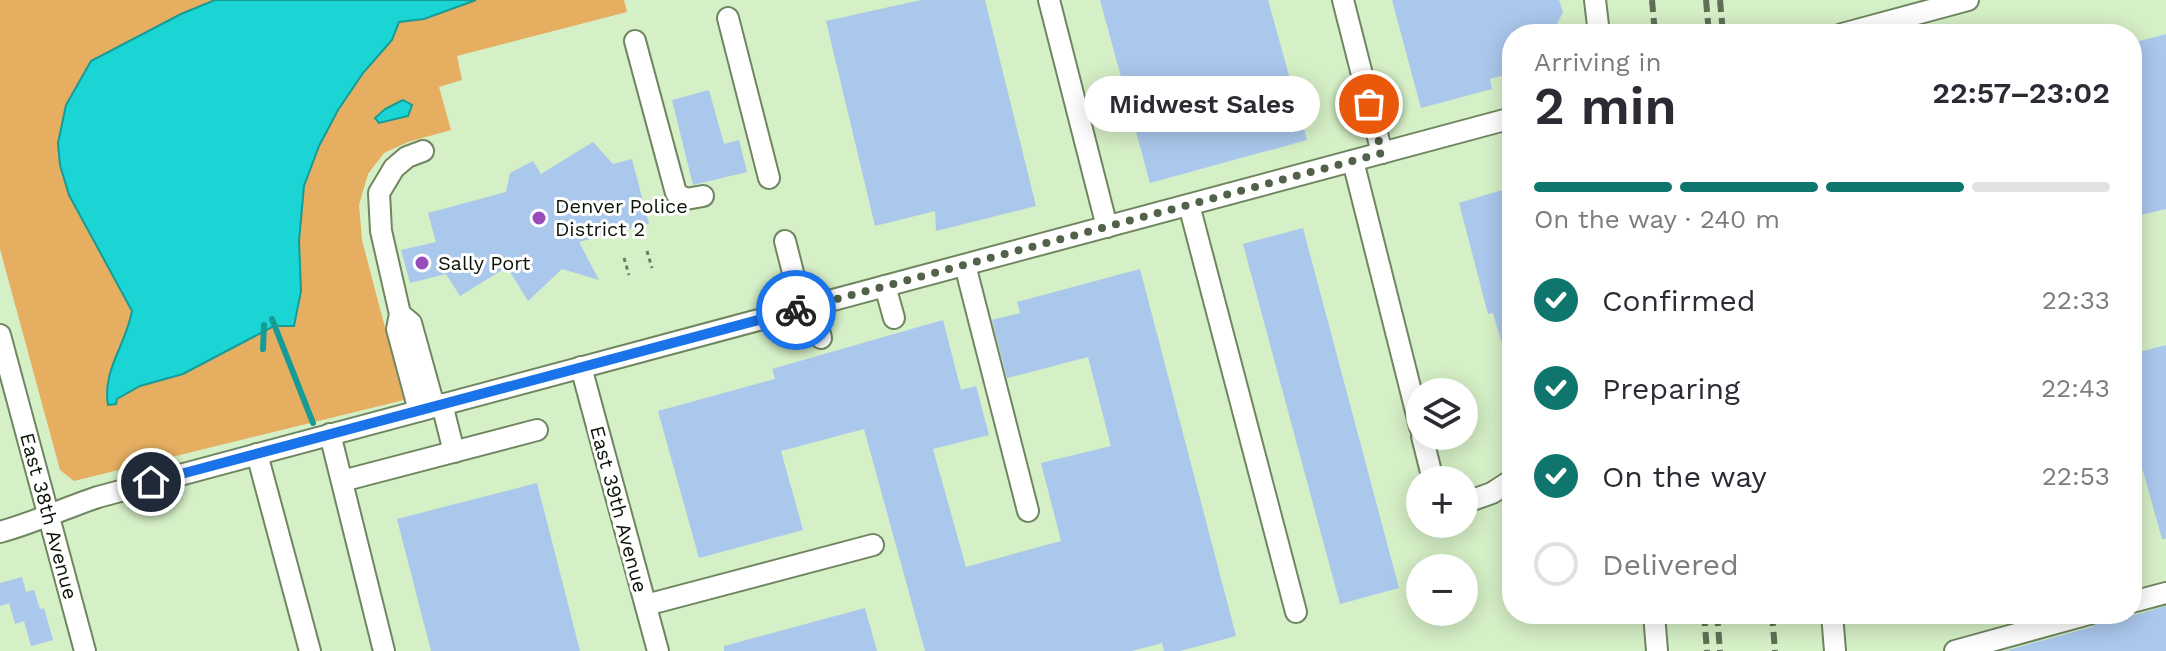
<!DOCTYPE html>
<html lang="en">
<head>
<meta charset="utf-8">
<style>
  body { margin:0; font-family:"Work Sans",sans-serif; background:#f2f2f3; color:#2b2b33; height:100vh; display:flex; flex-direction:column; font-size:30px; white-space:nowrap }
  * { box-sizing:border-box; margin:0 }
  p { font-size:26px; color:#7c7c81 }
  .icon { flex:none; width:44px; height:44px; fill:none; stroke:currentColor; stroke-width:2; stroke-linecap:round; stroke-linejoin:round }
  .map { position:relative; flex:1; overflow:hidden }
  .sheet { position:absolute; left:1502px; top:24px; width:640px; height:600px; display:flex; flex-direction:column; background:#fff; border-radius:32px; box-shadow:0 4px 20px #0003 }
  .sheet>* { flex:none }
  .fabs { position:absolute; left:1406px; top:378px; display:grid; gap:16px }
  .fabs a { display:grid; place-items:center; width:72px; height:72px; border-radius:50%; background:#fff; box-shadow:0 4px 20px #0003; font-size:40px }
  .pin { position:absolute; display:grid; place-items:center; width:68px; height:68px; color:#fff; margin:-34px; border:4px solid #fff; border-radius:50%; box-shadow:0 2px 8px #0007 }
  .courier { position:absolute; display:grid; place-items:center; width:80px; height:80px; margin:-40px; border:6px solid #1a73e8; border-radius:50%; background:#fff; color:#222; box-shadow:0 2px 10px #0007 }
  .bubble { position:absolute; height:56px; border-radius:28px; background:#fff; box-shadow:0 4px 20px #0003; font-size:26px; font-weight:600; line-height:56px; text-align:center }
  .head em { font-style:normal; font-weight:600 }
  .head div { display:flex; flex-direction:column-reverse }
  .head { display:flex; align-items:center; justify-content:space-between; height:136px; padding:0 32px }
  h1 { font-size:52px; font-weight:600; line-height:60px }
  .bar { display:grid; grid-template-columns:repeat(4,1fr); gap:12px 8px; align-content:center; height:96px; padding:0 32px }
  .bar i { height:10px; border-radius:6px; background:#e1e1e2 }
  .bar .selected { background:#0f766e }
  .bar p { grid-column:span 4 }
  ol { padding:0 32px; list-style:none }
  li { display:flex; align-items:center; gap:24px; height:88px }
  li p { margin-inline-start:auto }
  li .icon { padding:8px; border-radius:50%; background:#0f766e; color:#fff; stroke-width:4 }
  li:last-child { color:#7c7c81 }
  li i { width:44px; height:44px; border:4px solid #e1e1e2; border-radius:50% }
  .map>svg:first-child { display:block }
  .green { fill:#e5ae61 }
  .water { fill:#1bd5d4; stroke:#169b96; stroke-width:2 }
  .lines { fill:none; stroke-linecap:round; stroke-linejoin:round }
  .stream { stroke:#169b96; stroke-width:6 }
  .building { fill:#aac7ec }
  .minor-casing { stroke:#6f8661; stroke-width:24 }
  .path { stroke:#6b7c62; stroke-width:3; stroke-dasharray:4 4; stroke-linecap:butt }
  .minor { stroke:#fff; stroke-width:20 }
  .rail { stroke:#5f6f56; stroke-width:6; stroke-dasharray:12 6; stroke-linecap:butt }
  .done { stroke:#526149; stroke-width:8; stroke-dasharray:0 14.4 }
  .route { stroke:#1a73e8; stroke-width:10 }
  .poi-dot { fill:#9a4cbc; stroke:#fff; stroke-width:3 }
  .labels { text-anchor:middle; dominant-baseline:central; stroke-width:6; stroke-linejoin:round; paint-order:stroke }
  .poi-label { font-size:20px; fill:#0b1406; stroke:#fff; text-anchor:start }
  .street-label { font-size:20px; fill:#0b1406; stroke:#fff }
</style>
</head>
<body>
<div class="map">
<svg width="2166" height="651" viewBox="0 0 2166 651">
  <rect width="100%" height="100%" fill="#d5efc6"/>
  <path class="green" d="M0 0H624L627 12 457 56 462 80 439 87 451 130 408 142 384 153 368 174 359 205 362 240 404 400 74 481 60 470 0 249Z"/>
  <g class="water">
    <path d="M215 0H476L424 19 399 22 392 40 363 73 338 110 319 146 304 186 299 241 301 291 294 326H274L183 374 140 386 117 399 116 404 108 405C102 370 126 345 132 311L69 195 60 165 58 143 66 105 91 61 181 14Z"/>
    <path d="M403 100 412 105 408 116 379 123 375 118 385 109Z"/>
  </g>
  <g class="lines">
    <g class="stream">
      <path d="M272 319 313 423"/>
      <path d="M263 349 264 325"/>
    </g>
  </g>
  <g class="building">
    <path d="M921 0H985L1036 206 936 231 935 211 875 226 826 21Z"/>
    <path d="M1100 0H1268L1307 140 1150 183Z"/>
    <path d="M1392 0H1559L1563 12 1552 34H1512V73L1490 79 1492 89 1421 108Z"/>
    <path d="M2166 34V209L2132 217V43Z"/>
    <path d="M709 90 724 144 739 140 747 172 693 185 672 100Z"/>
    <path d="M593 142 613 164 632 159 649 224 579 242 599 280 562 269 528 301 507 267 460 296 446 274 410 283 401 250 436 242 428 213 506 192 510 173 533 161 541 174Z"/>
    <path d="M1512 187V364L1508 365 1493 313 1488 314 1459 203Z"/>
    <path d="M1303 228 1399 588 1340 604 1243 244Z"/>
    <path d="M1140 269 1236 636 1180 651H1164L1162 643 1132 651H925L864 429 781 451 803 530 699 558 658 411 775 379 772 369 943 320 961 390 976 386 989 435 933 449 966 567 1061 541 1041 463 1111 446 1088 357 1007 378 992 320 1020 313 1017 302Z"/>
    <path d="M2166 345V539H2162L2141 464 2132 467V354Z"/>
    <path d="M537 483 580 651H431L397 519Z"/>
    <path d="M22 577 26 592 34 590 40 609 44 608 53 640 31 646 24 621 15 624 9 603 0 606V583Z"/>
    <path d="M2166 606V651H2004L2092 627 2102 617 2112 614 2135 615Z"/>
    <path d="M865 608 877 651H724V646Z"/>
  </g>
  <g class="lines">
    <defs>
      <g id="minor">
        <path d="M1049 0 1107 227"/>
        <path d="M1343 0 1382 153"/>
        <path d="M1595 0 1599 34"/>
        <path d="M728 18 769 178"/>
        <path d="M1842 34 1968 0"/>
        <path d="M635 41 676 193 686 199 703 196"/>
        <path d="M1353 161 1420 427"/>
        <path d="M1189 205 1296 612"/>
        <path d="M785 241 802 308"/>
        <path d="M965 265 1028 511"/>
        <path d="M885 286 894 318"/>
        <path d="M813 305 821 338"/>
        <path d="M400 314 411 323 434 406"/>
        <path d="M0 335 85 651"/>
        <path d="M581 367 658 651"/>
        <path d="M442 404 454 452"/>
        <path d="M419 411 397 329 400 314 381 231 379 193 394 168 407 157 423 151"/>
        <path d="M330 434 384 651"/>
        <path d="M1422 436 1433 480"/>
        <path d="M257 454 310 651"/>
        <path d="M342 481 537 430"/>
        <path d="M1464 503 1492 493 1512 480"/>
        <path d="M0 532C33 523 65 508 98 497L1512 118"/>
        <path d="M2132 602 2166 593"/>
        <path d="M646 605 873 545"/>
        <path d="M1654 614 1657 651"/>
        <path d="M1832 614 1835 651"/>
        <path d="M1955 651 2089 614"/>
      </g>
    </defs>
    <use href="#minor" class="minor-casing"/>
    <g class="path">
      <path d="M647 251 652 268"/>
      <path d="M624 258 629 275"/>
    </g>
    <use href="#minor" class="minor"/>
    <g class="rail">
      <path d="M1652 0 1655 34"/>
      <path d="M1706 0 1709 34"/>
      <path d="M1720 0 1723 34"/>
      <path d="M1704 614 1707 651"/>
      <path d="M1717 614 1720 651"/>
      <path d="M1772 614 1775 651"/>
    </g>
  </g>
  <g class="lines">
    <path class="done" d="M796 310 1382 153 1369 104"/>
    <path class="route" d="M151 482 796 310"/>
  </g>
  <g class="poi-dot">
    <circle cx="539" cy="218" r="8"/>
    <circle cx="422" cy="263" r="8"/>
  </g>
  <g class="labels">
    <g class="poi-label">
      <text x="555" y="206">Denver Police<tspan x="555" dy="23">District 2</tspan></text>
      <text x="438" y="263">Sally Port</text>
    </g>
    <g class="street-label">
      <text transform="translate(619 509) rotate(75)">East 39th Avenue</text>
      <text transform="translate(49 516) rotate(75)">East 38th Avenue</text>
    </g>
  </g>
</svg>
<div class="fabs">
<a><svg class="icon" aria-label="layers" viewBox="0 0 24 24"><path d="M12 4l9 5-9 5-9-5zM3 14l9 5 9-5"/></svg></a>
<a>+</a>
<a>−</a>
</div>
<div class="pin" style="left:1369px;top:104px;background:#ea580c"><svg class="icon" aria-label="bag" viewBox="0 0 24 24"><path d="M5 8h14l-1 12H6zM9 8a3 3 0 0 1 6 0"/></svg></div>
<div class="pin" style="left:151px;top:482px;background:#1f2937"><svg class="icon" aria-label="home" viewBox="0 0 24 24"><path d="M3 11l9-7 9 7M6 9v11h12V9"/></svg></div>
<div class="courier" style="left:796px;top:310px"><svg class="icon" aria-label="bike" viewBox="0 0 24 24"><circle cx="6" cy="16" r="4"/><circle cx="18" cy="16" r="4"/><path d="M6 16l4-8h5l3 8M10 8l3 8H6M13 5h3"/></svg></div>
<div class="bubble" style="left:1084px;top:76px;width:236px">Midwest Sales</div>
<section class="sheet">
<div class="head"><div><h1>2 min</h1><p>Arriving in</p></div><em>22:57–23:02</em></div>
<div class="bar"><i class="selected"></i><i class="selected"></i><i class="selected"></i><i></i><p>On the way · 240 m</p></div>
<ol>
<li><svg class="icon" aria-label="check" viewBox="0 0 24 24"><path d="M5 12l5 5 9-10"/></svg>Confirmed<p>22:33</p></li>
<li><svg class="icon" aria-label="check" viewBox="0 0 24 24"><path d="M5 12l5 5 9-10"/></svg>Preparing<p>22:43</p></li>
<li><svg class="icon" aria-label="check" viewBox="0 0 24 24"><path d="M5 12l5 5 9-10"/></svg>On the way<p>22:53</p></li>
<li><i></i>Delivered</li>
</ol>
</section>
</div>
</body>
</html>
